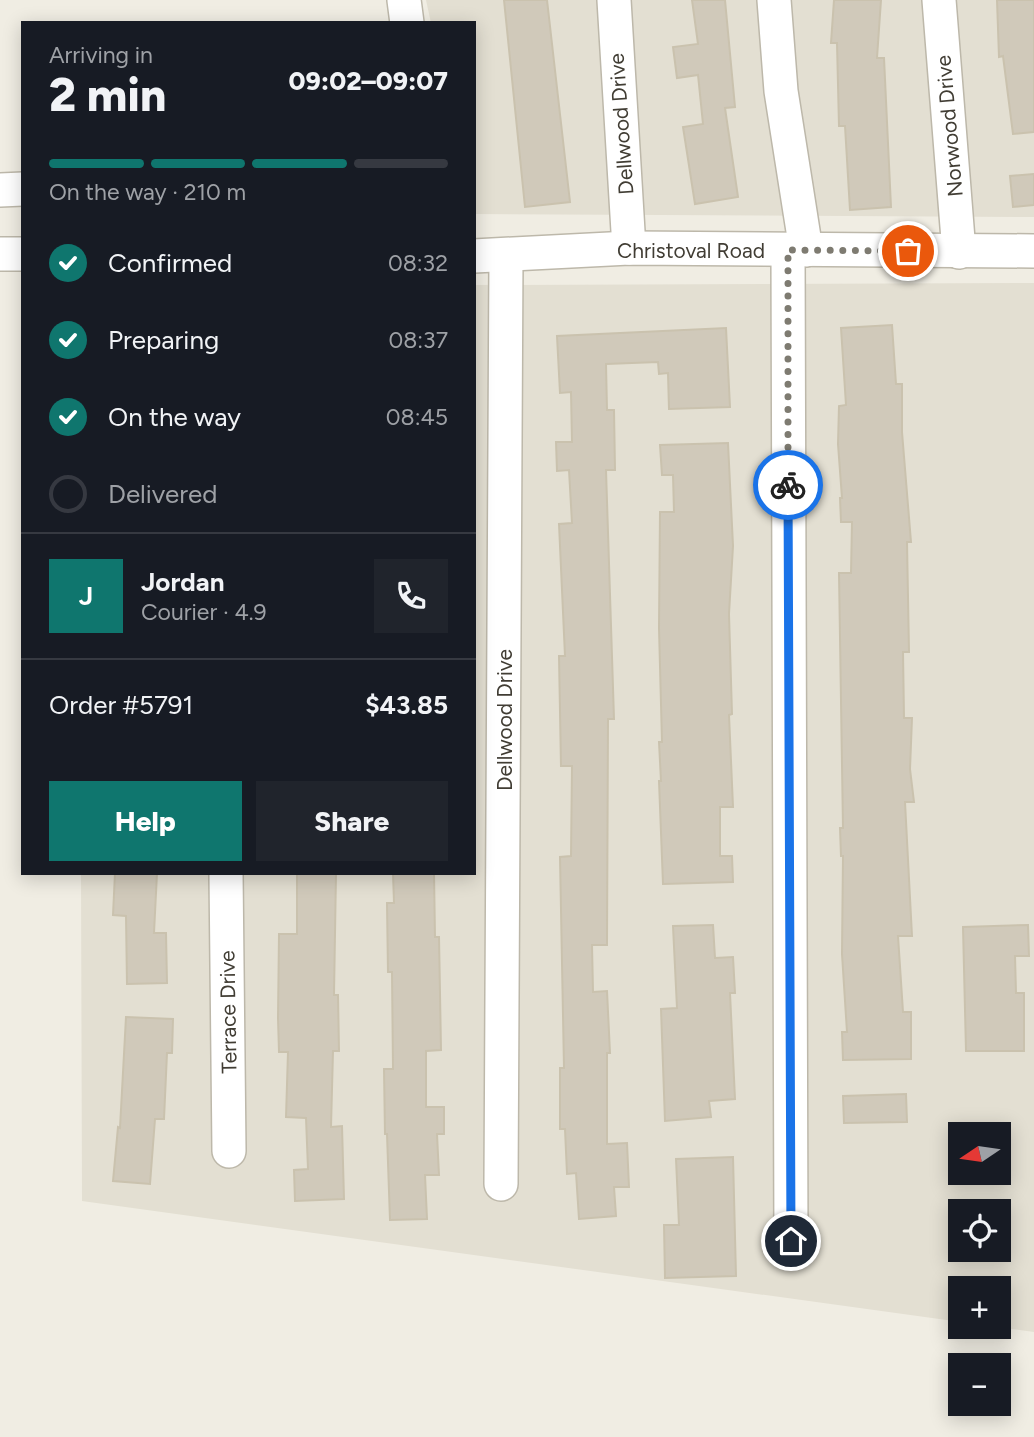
<!DOCTYPE html>
<html lang="en">
<head>
<meta charset="utf-8">
<style>
  body { margin:0; font-family:Figtree,sans-serif; background:#20242c; color:#f1f3f6; height:100vh; display:flex; flex-direction:column; font-size:26px; white-space:nowrap }
  * { box-sizing:border-box; margin:0 }
  p { font-size:23px; color:#9ea1a6 }
  .icon { flex:none; width:38px; height:38px; fill:none; stroke:currentColor; stroke-width:2; stroke-linecap:round; stroke-linejoin:round }
  .map { position:relative; flex:1; overflow:hidden }
  .drawer { position:absolute; left:21px; top:21px; width:455px; height:854px; display:flex; flex-direction:column; background:#171b24; border-radius:0px; box-shadow:0 4px 18px #0003 }
  .drawer>* { flex:none }
  .needle { width:46px; rotate:257deg }
  .buttons { position:absolute; left:948px; top:1122px; display:grid; gap:14px }
  .buttons a { display:grid; place-items:center; width:63px; height:63px; border-radius:0px; background:#171b24; box-shadow:0 4px 18px #0003; font-size:35px }
  .pin { position:absolute; display:grid; place-items:center; width:60px; height:60px; color:#fff; margin:-30px; border:4px solid #fff; border-radius:50%; box-shadow:0 2px 7px #0007 }
  .courier { position:absolute; display:grid; place-items:center; width:70px; height:70px; margin:-35px; border:5px solid #1a73e8; border-radius:50%; background:#fff; color:#222; box-shadow:0 2px 9px #0007 }
  .summary em { font-style:normal; font-weight:800 }
  .summary div { display:flex; flex-direction:column-reverse }
  .summary { display:flex; align-items:center; justify-content:space-between; height:119px; padding:0 28px }
  h1 { font-size:46px; font-weight:800; line-height:52px }
  .bar { display:grid; grid-template-columns:repeat(4,1fr); gap:10px 7px; align-content:center; height:84px; padding:0 28px }
  .bar i { height:9px; border-radius:5px; background:#363941 }
  .bar .active { background:#0f766e }
  .bar p { grid-column:span 4 }
  .line { display:flex; align-items:center; gap:18px; padding:0 28px; border-top:2px solid #363941 }
  .line div { flex:1 }
  .round { display:grid; place-items:center; flex:none; width:74px; height:74px; border-radius:0px; background:#20242c }
  ol { padding:0 28px; list-style:none }
  li { display:flex; align-items:center; gap:21px; height:77px }
  li p { margin-inline-start:auto }
  li .icon { padding:7px; border-radius:50%; background:#0f766e; color:#fff; stroke-width:4 }
  li:last-child { color:#9ea1a6 }
  li i { width:38px; height:38px; border:4px solid #363941; border-radius:50% }
  .action { display:flex; gap:14px; margin-top:auto; padding:14px 28px }
  .action a { flex:1; height:80px; border-radius:0px; background:#0f766e; color:#fff; font-size:28px; font-weight:800; line-height:80px; text-align:center }
  .action a+a { background:#20242c; color:#f1f3f6 }
  .map>svg:first-child { display:block }
  .residential { fill:#e3dfd2; fill-rule:evenodd }
  .building { fill:#d0c9ba; stroke:#cac2ae; stroke-width:2 }
  .lines { fill:none; stroke-linecap:round; stroke-linejoin:round }
  .minor-casing { stroke:#bdb8aa; stroke-width:36 }
  .minor { stroke:#fff; stroke-width:33 }
  .done { stroke:#7e7b71; stroke-width:7; stroke-dasharray:0 12.6 }
  .route { stroke:#1a73e8; stroke-width:9 }
  .labels { text-anchor:middle; dominant-baseline:central; stroke-width:7; stroke-linejoin:round; paint-order:stroke }
  .street-label { font-size:21px; fill:#413d34; stroke:#fff }
</style>
</head>
<body>
<div class="map">
<svg width="1034" height="1437" viewBox="0 0 1034 1437">
  <rect width="100%" height="100%" fill="#f0ede3"/>
  <g class="residential">
    <path d="M426 0H1034V217L474 214V23H431Z"/>
    <path d="M1034 283V1332L997 1327 999 1326V1288H961V1322L82 1201 81 873H474V285ZM961 1134H999V1172H961ZM961 1211H999V1250H961Z"/>
  </g>
  <g class="building">
    <path d="M504 0H547L570 202 525 207Z"/>
    <path d="M692 0H725L735 107 725 108 738 197 695 204 683 127 703 124 698 75 677 78 673 47 698 44Z"/>
    <path d="M834 0H881L877 58H884L891 207 850 210 845 126H839L837 43H831Z"/>
    <path d="M997 0H1034V132L1013 134 1003 56 999 57Z"/>
    <path d="M1034 174V205L1013 207 1010 176Z"/>
    <path d="M892 325 896 384H902V432L911 542H907L909 652H903L904 718H912L910 769 914 802H905L912 936H898L903 1012H911V1059L843 1060 842 1032H847L842 954 843 856H841L840 828H843L839 573H851L852 522H841L840 498H842L838 444 839 406 846 405 841 328Z"/>
    <path d="M726 328 730 407 669 409 668 373 659 374 658 362 606 364 607 410H614L615 470H606L614 719H608L607 945H592L593 992 607 991 610 1053H607V1144L627 1143 629 1187H614L616 1216 579 1219 576 1173 567 1174 565 1129H560V1068H564L560 857 571 856 572 766H561L559 656H565L559 524 572 523 569 470 557 471 556 442H572L571 392 560 393 557 336Z"/>
    <path d="M728 443 733 546 729 614 732 714 729 715 733 807H720V856H732L733 882 663 884 659 781H661L659 742H662L659 628 660 512H674L673 475H662L660 445Z"/>
    <path d="M115 873H157L154 933H166L167 983 127 984 126 916 113 915Z"/>
    <path d="M297 873H336L334 995H338L339 1051H333L331 1127 342 1126 344 1199 295 1201 294 1170 308 1169 306 1118 286 1117 288 1052H279L278 1018 279 934H297Z"/>
    <path d="M393 873H434L435 937H439L441 1050 426 1051V1107H444V1134H437L439 1175H425L427 1219 390 1220 387 1134H385L384 1069H393L392 972H388L387 903H394Z"/>
    <path d="M713 925 715 958 733 957 735 993H730L735 1099 709 1101 711 1117 665 1121 661 1009 677 1008 673 926Z"/>
    <path d="M1028 925 1029 956H1015L1016 993H1024V1051H966L963 927Z"/>
    <path d="M126 1017 173 1019 172 1053H167L164 1119H155L150 1184 113 1181 118 1127 120 1128Z"/>
    <path d="M906 1094 907 1122 844 1123 843 1096Z"/>
    <path d="M733 1157 736 1276 665 1278 664 1225H679L676 1159Z"/>
  </g>
  <g class="lines">
    <defs>
      <g id="minor">
        <path d="M404 0 407 23"/>
        <path d="M614 0 629 248"/>
        <path d="M774 0 781 91 806 250"/>
        <path d="M939 0 959 252"/>
        <path d="M0 190 23 189"/>
        <path d="M788 250 791 1241"/>
        <path d="M0 254H23"/>
        <path d="M474 256 629 248 1034 251"/>
        <path d="M226 873 229 1151"/>
        <path d="M501 1184 506 256"/>
      </g>
    </defs>
    <use href="#minor" class="minor-casing"/>
    <use href="#minor" class="minor"/>
  </g>
  <g class="lines">
    <path class="done" d="M788 485V250L908 251"/>
    <path class="route" d="M788 485 791 1241"/>
  </g>
  <g class="labels">
    <g class="street-label">
      <text transform="translate(621 124) rotate(-94)">Dellwood Drive</text>
      <text transform="translate(949 126) rotate(-95)">Norwood Drive</text>
      <text x="691" y="250">Christoval Road</text>
      <text transform="translate(504 720) rotate(-90)">Dellwood Drive</text>
      <text transform="translate(228 1012) rotate(-91)">Terrace Drive</text>
    </g>
  </g>
</svg>
<div class="buttons">
<a><svg class="needle" viewBox="-14 -14 28 28"><path d="M0-13l5 13h-10z" fill="#e53935"/><path d="M0 13l5-13h-10z" fill="#9ea1a6"/></svg></a>
<a><svg class="icon" aria-label="locate" viewBox="0 0 24 24"><circle cx="12" cy="12" r="6"/><path d="M12 2v4M12 18v4M2 12h4M18 12h4"/></svg></a>
<a>+</a>
<a>−</a>
</div>
<div class="pin" style="left:908px;top:251px;background:#ea580c"><svg class="icon" aria-label="bag" viewBox="0 0 24 24"><path d="M5 8h14l-1 12H6zM9 8a3 3 0 0 1 6 0"/></svg></div>
<div class="pin" style="left:791px;top:1241px;background:#1f2937"><svg class="icon" aria-label="home" viewBox="0 0 24 24"><path d="M3 11l9-7 9 7M6 9v11h12V9"/></svg></div>
<div class="courier" style="left:788px;top:485px"><svg class="icon" aria-label="bike" viewBox="0 0 24 24"><circle cx="6" cy="16" r="4"/><circle cx="18" cy="16" r="4"/><path d="M6 16l4-8h5l3 8M10 8l3 8H6M13 5h3"/></svg></div>
<section class="drawer">
<div class="summary"><div><h1>2 min</h1><p>Arriving in</p></div><em>09:02–09:07</em></div>
<div class="bar"><i class="active"></i><i class="active"></i><i class="active"></i><i></i><p>On the way · 210 m</p></div>
<ol>
<li><svg class="icon" aria-label="check" viewBox="0 0 24 24"><path d="M5 12l5 5 9-10"/></svg>Confirmed<p>08:32</p></li>
<li><svg class="icon" aria-label="check" viewBox="0 0 24 24"><path d="M5 12l5 5 9-10"/></svg>Preparing<p>08:37</p></li>
<li><svg class="icon" aria-label="check" viewBox="0 0 24 24"><path d="M5 12l5 5 9-10"/></svg>On the way<p>08:45</p></li>
<li><i></i>Delivered</li>
</ol>
<div class="line" style="height:126px"><b class="round" style="background:#0f766e;color:#fff">J</b><div><b>Jordan</b><p>Courier · 4.9</p></div><a class="round"><svg class="icon" aria-label="phone" viewBox="0 0 24 24"><path d="M5 4h4l2 5-3 2q2 4 5 5l2-3 5 2v4C11 20 4 13 5 4z"/></svg></a></div>
<div class="line" style="height:91px"><div>Order #5791</div><b>$43.85</b></div>
<div class="action"><a>Help</a><a>Share</a></div>
</section>
</div>
</body>
</html>
